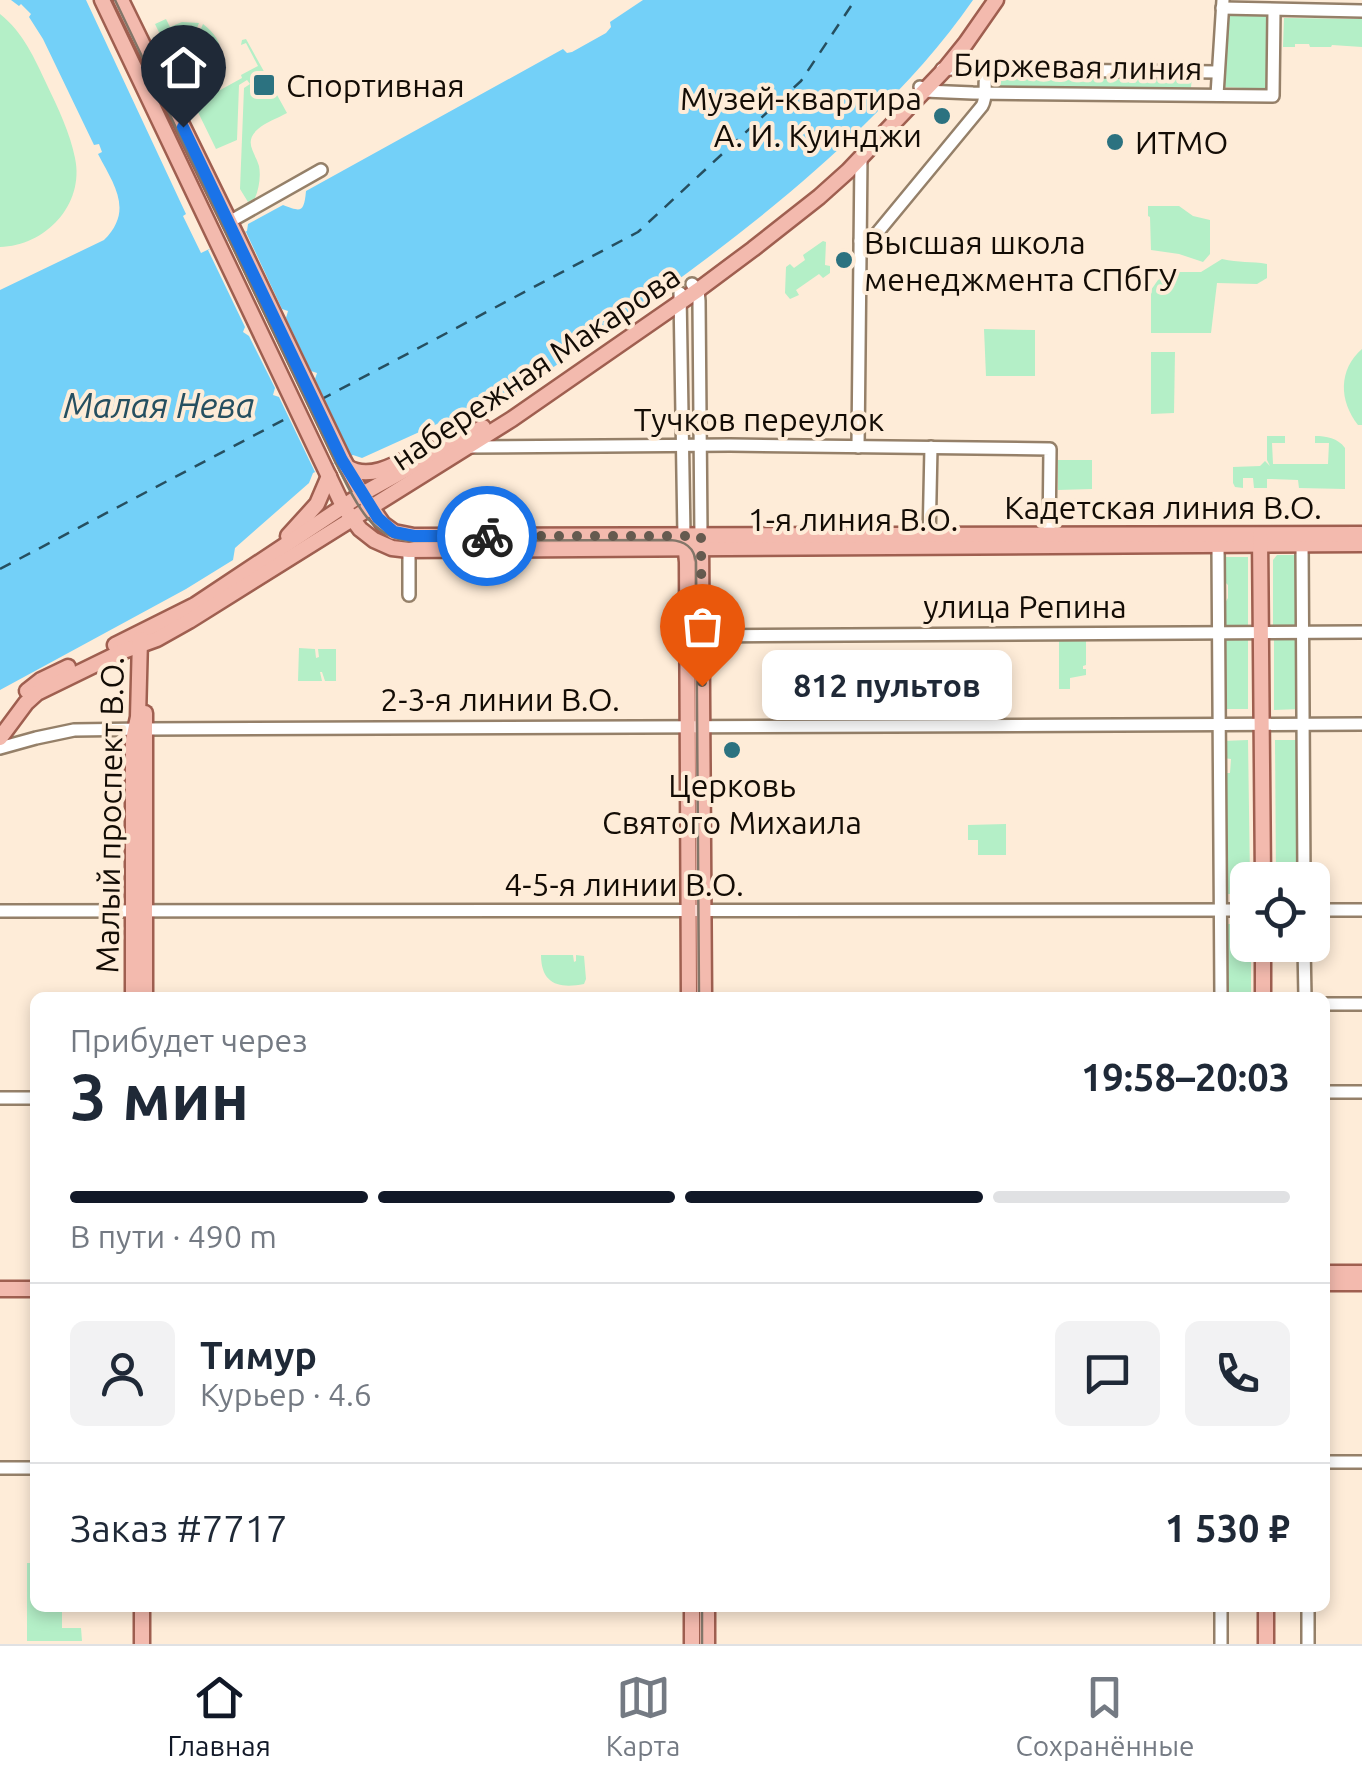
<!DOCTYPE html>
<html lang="ru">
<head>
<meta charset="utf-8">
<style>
  body { margin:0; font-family:Ubuntu,sans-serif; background:#f2f2f3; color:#1f2937; height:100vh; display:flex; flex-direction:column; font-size:38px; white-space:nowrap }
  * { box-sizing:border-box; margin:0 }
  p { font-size:32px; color:#747a83 }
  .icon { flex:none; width:55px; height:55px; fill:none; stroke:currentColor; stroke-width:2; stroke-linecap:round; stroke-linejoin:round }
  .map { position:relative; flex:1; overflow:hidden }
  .drawer { position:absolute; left:30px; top:992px; width:1300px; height:620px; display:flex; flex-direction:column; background:#fff; border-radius:15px; box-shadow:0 5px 15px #0003 }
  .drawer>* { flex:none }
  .buttons { position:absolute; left:1230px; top:862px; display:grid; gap:20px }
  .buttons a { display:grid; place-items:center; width:100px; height:100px; border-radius:15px; background:#fff; box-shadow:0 5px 15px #0003; font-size:50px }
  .pin { position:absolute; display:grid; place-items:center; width:85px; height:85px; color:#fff; margin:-102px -42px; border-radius:50% 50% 50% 0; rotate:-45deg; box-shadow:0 0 10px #0007 }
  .pin .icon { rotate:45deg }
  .courier { position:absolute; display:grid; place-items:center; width:100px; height:100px; margin:-50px; border:8px solid #1a73e8; border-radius:50%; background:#fff; color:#222; box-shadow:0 2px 12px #0007 }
  .bubble { position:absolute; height:70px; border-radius:15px; background:#fff; box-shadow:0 5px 15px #0003; font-size:32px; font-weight:600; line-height:70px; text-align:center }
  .head em { font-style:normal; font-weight:600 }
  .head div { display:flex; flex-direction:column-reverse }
  .head { display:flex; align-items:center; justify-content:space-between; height:170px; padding:0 40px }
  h1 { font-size:65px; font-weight:600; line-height:75px }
  .bar { display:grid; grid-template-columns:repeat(4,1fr); gap:15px 10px; align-content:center; height:120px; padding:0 40px }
  .bar i { height:12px; border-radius:8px; background:#e0e1e3 }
  .bar .current { background:#111827 }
  .bar p { grid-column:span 4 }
  .line { display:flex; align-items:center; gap:25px; padding:0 40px; border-top:2px solid #e0e1e3 }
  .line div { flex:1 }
  .round { display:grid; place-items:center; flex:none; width:105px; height:105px; border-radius:15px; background:#f2f2f3 }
  .tab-bar { display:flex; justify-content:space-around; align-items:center; height:140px; border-top:2px solid #e0e1e3; background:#fff; font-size:28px; color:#747a83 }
  .tab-bar a { display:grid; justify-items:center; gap:5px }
  .tab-bar .current { color:#111827 }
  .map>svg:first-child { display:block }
  .green { fill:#b4efc7 }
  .water { fill:#73d0f8 }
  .pier { fill:#feecd8 }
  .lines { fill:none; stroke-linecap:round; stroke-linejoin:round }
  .ferry { stroke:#264f60; stroke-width:2.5; stroke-dasharray:12 10; stroke-linecap:butt }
  .minor-casing { stroke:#958069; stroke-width:16 }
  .major-casing { stroke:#9f5f50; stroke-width:19 }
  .minor { stroke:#fff; stroke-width:11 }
  .major { stroke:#f3baae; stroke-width:14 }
  .tram { stroke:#827669; stroke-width:2.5 }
  .done { stroke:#655a4f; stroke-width:10; stroke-dasharray:0 18 }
  .route { stroke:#1a73e8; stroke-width:12 }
  .poi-dot { fill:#2c7280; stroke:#feecd8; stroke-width:4 }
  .labels { text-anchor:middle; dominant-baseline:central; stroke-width:8; stroke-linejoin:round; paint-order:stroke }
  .street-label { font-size:32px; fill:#130c05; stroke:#feecd8 }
  .poi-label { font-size:32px; fill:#130c05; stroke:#feecd8; text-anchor:start }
  .water-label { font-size:35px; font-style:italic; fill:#264f60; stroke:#feecd8 }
</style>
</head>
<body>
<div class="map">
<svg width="1362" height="1644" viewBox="0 0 1362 1644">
  <rect width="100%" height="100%" fill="#feecd8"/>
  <g class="green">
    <path d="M1224 10 1272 12 1269 89 1221 87Z"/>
    <path d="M0 14C23 32 35 59 47 85 58 108 70 133 75 158 85 205 45 246 0 247Z"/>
    <path d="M1284 18 1362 19V47L1332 45 1331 47H1310L1309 44H1295V47H1283Z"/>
    <path d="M166 19 170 27 182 22 199 23 190 45 181 49V56L185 61 192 60 196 56 193 47 203 24C231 45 223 69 196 85L204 99 242 78 241 75 258 66 246 43 241 45 242 40 246 39 287 113C278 118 266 122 258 129 243 142 255 152 259 166 261 176 259 189 255 198L248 202 240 189 244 88 250 84 247 80 239 85 237 140 216 149 155 24Z"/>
    <path d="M992 75 1192 77 1191 87 1189 90 995 87 991 83Z"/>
    <path d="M1148 206H1179L1193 216 1210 220V254L1203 262 1179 254 1151 250 1150 217 1148 216Z"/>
    <path d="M823 241 826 242 825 265 830 266V273L823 278 819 274 796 290 799 295 790 299 785 293 786 267 790 264 794 268 805 260 803 255Z"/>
    <path d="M1222 259C1239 263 1251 261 1267 264V278L1257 284 1217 283 1211 333H1151V290L1158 280 1173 272H1201Z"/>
    <path d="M984 329 1035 330V376H986Z"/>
    <path d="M1362 349V425H1358C1339 401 1338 370 1362 349Z"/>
    <path d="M1151 352H1175L1174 413 1151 414Z"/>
    <path d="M1267 436H1285V443H1272L1273 464H1328L1329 443H1315V436C1326 436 1338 438 1345 448V489L1299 488 1298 480 1271 479H1267V488H1254L1253 478H1243V488L1235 487 1233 483V467L1260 466 1265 461 1270 466 1267 460Z"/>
    <path d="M1058 460H1092V489L1058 490Z"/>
    <path d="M1277 555H1295L1298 560 1299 627H1273V560Z"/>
    <path d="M1224 557H1248V626H1225V603L1228 598V585L1225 582Z"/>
    <path d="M1222 635H1248V709H1223Z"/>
    <path d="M1274 635H1300V709L1274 710Z"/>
    <path d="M1059 636H1086V665L1083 666V669H1086V675L1070 678V689H1059Z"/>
    <path d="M299 648 315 649 316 658 319 657 318 649H336V681H325L322 672H320L322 681H298Z"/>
    <path d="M1248 740 1250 880H1248L1247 894H1223V773H1230L1231 759 1223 758 1222 741Z"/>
    <path d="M1275 740H1301V880H1276Z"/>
    <path d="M1006 824V855H978V840H968V825Z"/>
    <path d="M1223 924H1247L1248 945H1251V996L1223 997Z"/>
    <path d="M541 955H573L574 962 576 961V955L584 956 586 979 584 984C559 989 541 984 541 955Z"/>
    <path d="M27 1563H35V1608H62V1628H81L82 1641H27Z"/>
  </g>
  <path class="water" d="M11 0H86L186 214 183 216 201 253 247 231 248 224 283 205C301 212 304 213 306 191L563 49 567 53 572 52 606 33 611 27 610 22 643 0H973C942 45 907 83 868 121 758 230 628 316 501 403L490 400 362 458 353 455 313 473 309 483 235 548 233 560 186 589 0 690V290L104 240C134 210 114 185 98 154L102 152 99 144 94 145 43 39 29 17 31 14 21 4 19 6Z"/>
  <path class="pier" d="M246 232 282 309 288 311 286 318 311 371 317 373 315 379 351 455 315 472 279 397 273 395 275 388 249 336 243 332 245 327 208 250Z"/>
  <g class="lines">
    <g class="ferry">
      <path d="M320 400 638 232 801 81 855 0"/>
      <path d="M0 569 291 416"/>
    </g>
    <defs>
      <g id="minor">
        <path d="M1222 8 1362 11"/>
        <path d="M942 69 1218 72"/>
        <path d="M920 87 924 91 973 93 1273 96 1274 10"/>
        <path d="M1217 95 1223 0"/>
        <path d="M229 222 321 170"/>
        <path d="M860 241H867L873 238 982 106C989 93 981 82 989 69"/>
        <path d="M692 284 698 290 699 301 701 536"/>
        <path d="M680 293 684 536"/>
        <path d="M467 447 730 445 1050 449 1049 542"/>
        <path d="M858 447 861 156"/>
        <path d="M929 542 931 447"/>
        <path d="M1302 544 1304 880"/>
        <path d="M1218 545 1221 998"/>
        <path d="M409 595V550"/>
        <path d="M696 636 1362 632"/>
        <path d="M0 748 36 738 74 730 145 729 1362 724"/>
        <path d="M1312 910H1362"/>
        <path d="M0 911 1248 910"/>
        <path d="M1304 945 1305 998"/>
        <path d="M1325 1004H1362"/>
        <path d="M1325 1092H1362"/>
        <path d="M0 1098H35"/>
        <path d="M1325 1462H1362"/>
        <path d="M0 1468H35"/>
        <path d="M1221 1608V1644"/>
        <path d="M1308 1608V1644"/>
      </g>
      <g id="major">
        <path d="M102 0 343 506 360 529 374 540 392 548 409 550 1362 544"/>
        <path d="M121 0 236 235 343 459 362 494 383 524 394 532 414 536 1362 534"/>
        <path d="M347 467C372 483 404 459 427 448"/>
        <path d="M1260 535 1263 880"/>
        <path d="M288 536 317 504 329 476"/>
        <path d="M685 541 687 562 689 998"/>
        <path d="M701 541 704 998"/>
        <path d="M115 645 195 605 362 494 483 427"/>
        <path d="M27 691 41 680 68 667"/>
        <path d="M0 738 26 703 37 693 121 652 157 639 189 621 512 419 698 290 753 249 819 197 848 171 945 69 966 43 996 0"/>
        <path d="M1263 945V998"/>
        <path d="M133 998V740L138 717 140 639"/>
        <path d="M145 998V713"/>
        <path d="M1325 1273H1362"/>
        <path d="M1325 1283H1362"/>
        <path d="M0 1289H35"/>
        <path d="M1266 1608V1644"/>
        <path d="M142 1644V1608"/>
        <path d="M692 1644V1608"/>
        <path d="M707 1644V1608"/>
      </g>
    </defs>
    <use href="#minor" class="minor-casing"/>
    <use href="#major" class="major-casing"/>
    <use href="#minor" class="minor"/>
    <use href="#major" class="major"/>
    <g class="tram">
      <path d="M115 0 336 463C353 496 367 536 409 541L670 540C685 541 694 547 696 562L699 998"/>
      <path d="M702 1644V1608"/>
    </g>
  </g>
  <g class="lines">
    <path class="done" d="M487 536H701L702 686"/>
    <path class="route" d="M183 127 342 460 378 518 394 532 414 536H487"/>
  </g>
  <g class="poi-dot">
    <rect x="252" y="73" width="24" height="24" rx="5"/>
    <circle cx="942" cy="116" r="10"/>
    <circle cx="1115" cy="142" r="10"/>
    <circle cx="844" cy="260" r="10"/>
    <circle cx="732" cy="750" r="10"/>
  </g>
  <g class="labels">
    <g class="street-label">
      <text transform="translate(1078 66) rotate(1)">Биржевая линия</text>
      <text transform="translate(535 367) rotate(-34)">набережная Макарова</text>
      <text x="759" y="419">Тучков переулок</text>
      <text x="1163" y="507">Кадетская линия В.О.</text>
      <text x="853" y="519">1-я линия В.О.</text>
      <text x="1025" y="606">улица Репина</text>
      <text x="500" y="699">2-3-я линии В.О.</text>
      <text transform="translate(109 815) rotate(-89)">Малый проспект В.О.</text>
      <text x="624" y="884">4-5-я линии В.О.</text>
    </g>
    <g class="poi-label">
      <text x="286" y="85">Спортивная</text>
      <text x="922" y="98" text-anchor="end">Музей-квартира<tspan x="922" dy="37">А. И. Куинджи</tspan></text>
      <text x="1135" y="142">ИТМО</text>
      <text x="864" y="242">Высшая школа<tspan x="864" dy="37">менеджмента СПбГУ</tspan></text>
      <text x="732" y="785" text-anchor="middle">Церковь<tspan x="732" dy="37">Святого Михаила</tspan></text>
    </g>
    <g class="water-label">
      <text x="159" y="405">Малая Нева</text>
    </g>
  </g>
</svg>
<div class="buttons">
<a><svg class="icon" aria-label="locate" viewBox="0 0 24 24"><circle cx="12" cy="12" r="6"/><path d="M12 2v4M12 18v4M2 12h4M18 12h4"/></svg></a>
</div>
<div class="pin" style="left:702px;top:686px;background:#ea580c"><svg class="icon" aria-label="bag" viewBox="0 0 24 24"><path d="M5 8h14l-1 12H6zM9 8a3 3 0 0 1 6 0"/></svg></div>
<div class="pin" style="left:183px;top:127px;background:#1f2937"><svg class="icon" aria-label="home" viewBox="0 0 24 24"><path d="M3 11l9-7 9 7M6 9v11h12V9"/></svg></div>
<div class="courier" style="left:487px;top:536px"><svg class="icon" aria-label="bike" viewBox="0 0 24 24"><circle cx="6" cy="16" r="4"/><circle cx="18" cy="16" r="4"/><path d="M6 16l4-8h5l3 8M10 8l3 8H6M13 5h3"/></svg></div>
<div class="bubble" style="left:762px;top:650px;width:250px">812 пультов</div>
<section class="drawer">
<div class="head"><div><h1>3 мин</h1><p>Прибудет через</p></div><em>19:58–20:03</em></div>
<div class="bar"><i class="current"></i><i class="current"></i><i class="current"></i><i></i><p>В пути · 490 m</p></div>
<div class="line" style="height:180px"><a class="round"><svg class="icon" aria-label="person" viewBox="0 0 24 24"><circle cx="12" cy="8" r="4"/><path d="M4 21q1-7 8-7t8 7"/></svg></a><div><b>Тимур</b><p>Курьер · 4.6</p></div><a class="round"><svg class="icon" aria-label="chat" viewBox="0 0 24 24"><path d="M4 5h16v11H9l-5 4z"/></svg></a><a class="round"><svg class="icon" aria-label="phone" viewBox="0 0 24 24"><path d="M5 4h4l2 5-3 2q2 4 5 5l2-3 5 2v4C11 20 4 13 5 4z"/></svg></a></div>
<div class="line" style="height:130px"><div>Заказ #7717</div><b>1 530 ₽</b></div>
</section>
</div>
<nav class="tab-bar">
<a class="current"><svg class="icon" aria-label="home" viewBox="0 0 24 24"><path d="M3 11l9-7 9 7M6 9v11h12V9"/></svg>Главная</a>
<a><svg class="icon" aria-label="map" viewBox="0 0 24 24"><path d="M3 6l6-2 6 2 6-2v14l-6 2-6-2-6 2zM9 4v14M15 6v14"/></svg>Карта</a>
<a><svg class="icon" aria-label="saved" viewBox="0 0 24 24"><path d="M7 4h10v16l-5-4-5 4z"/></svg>Сохранённые</a>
</nav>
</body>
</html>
